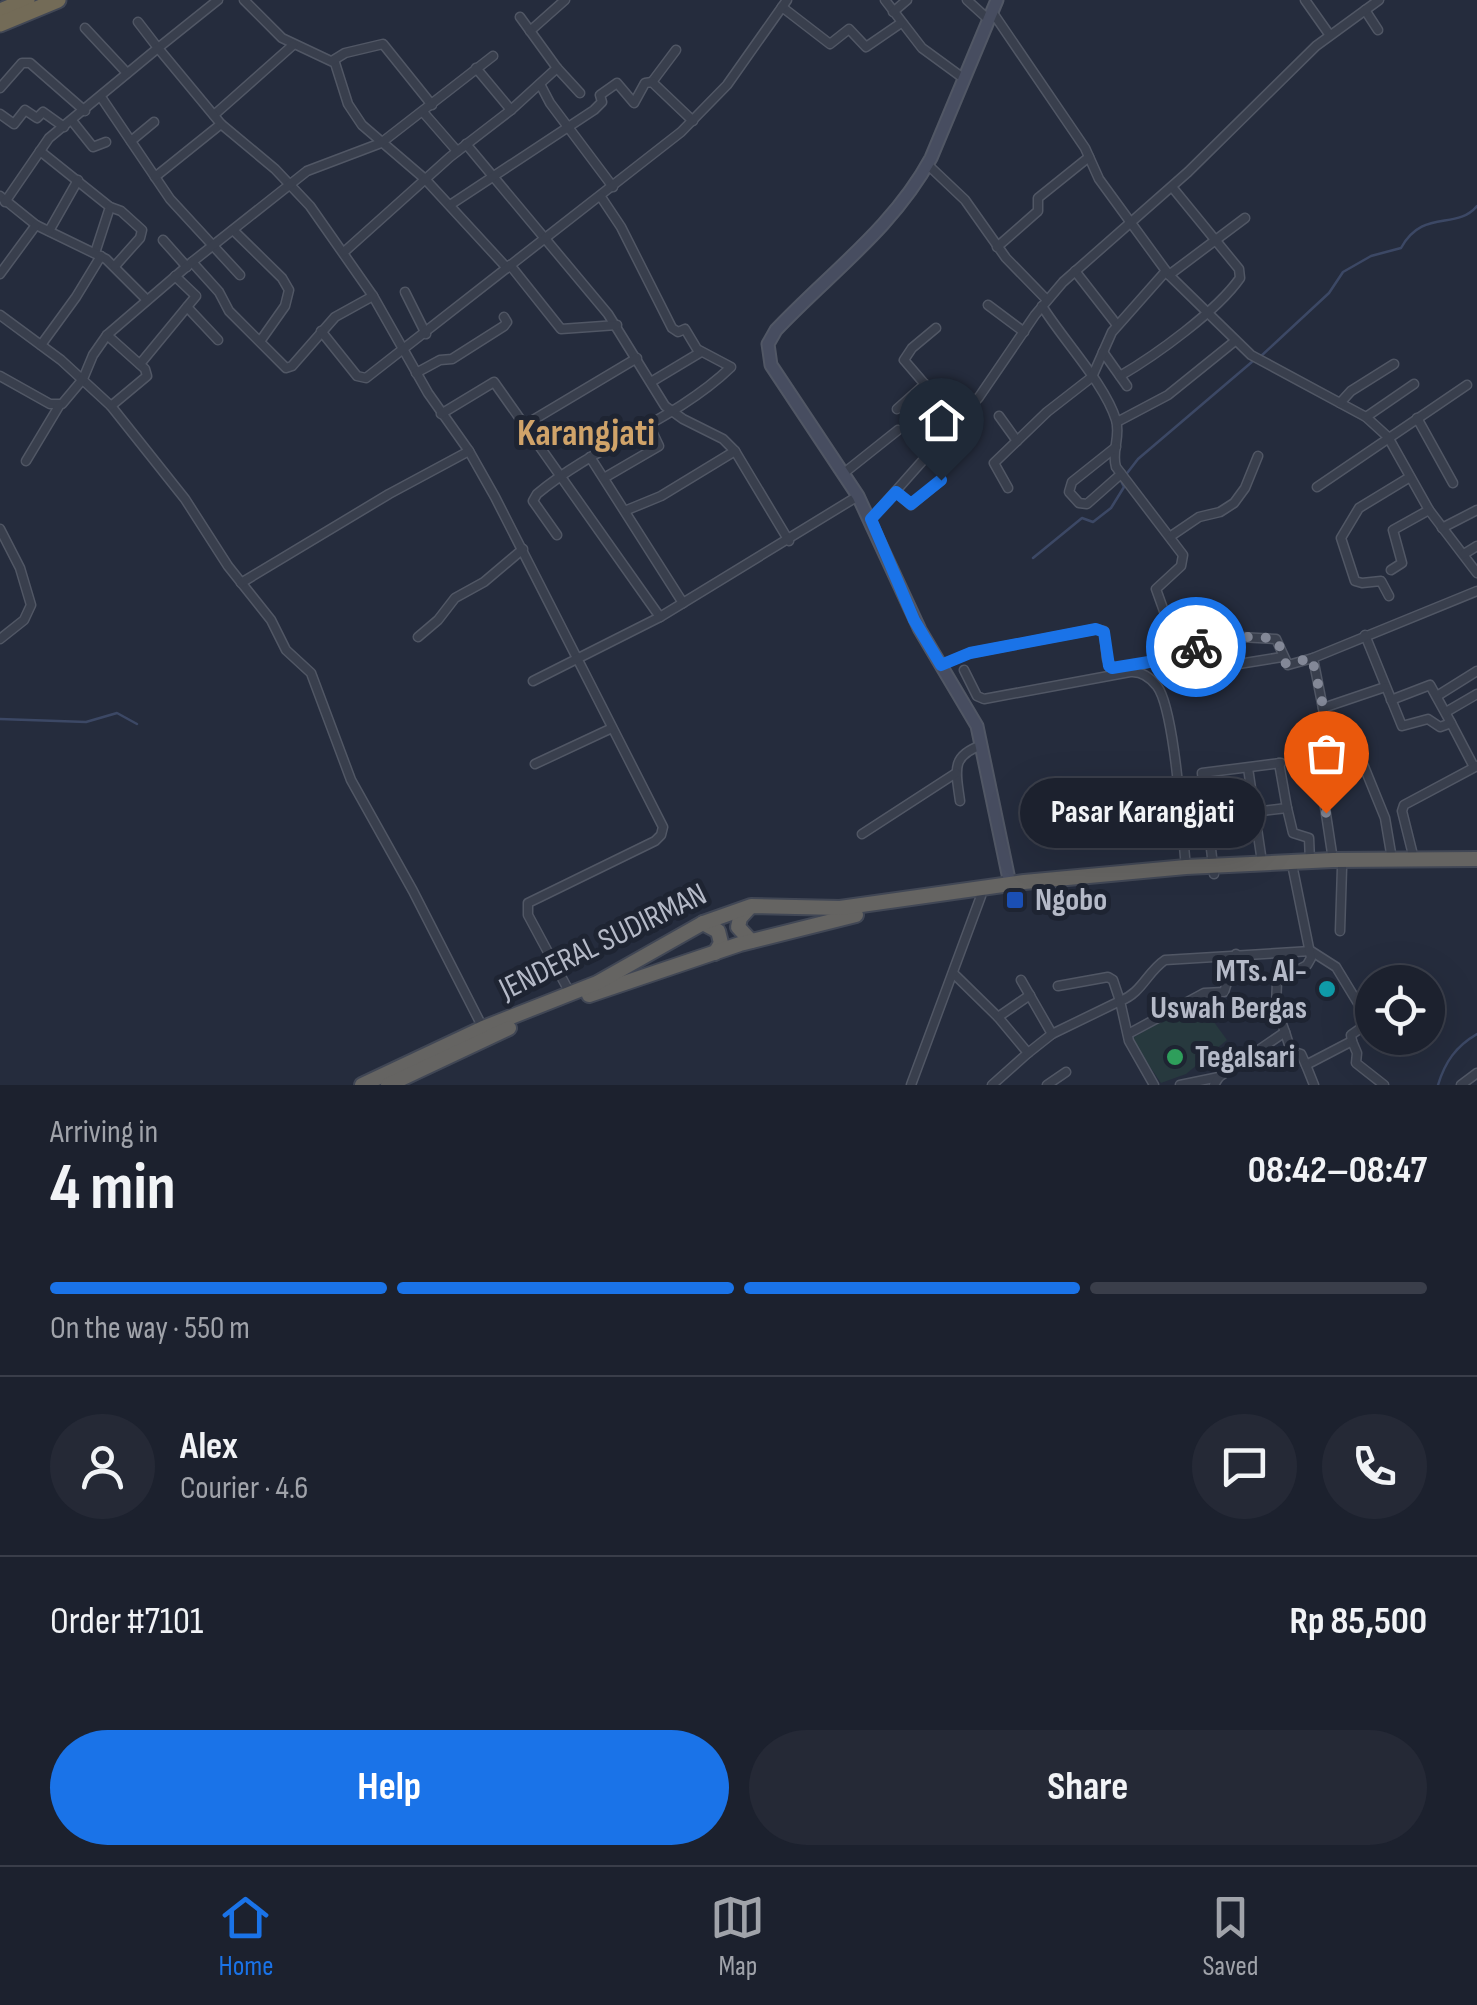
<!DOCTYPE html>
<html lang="en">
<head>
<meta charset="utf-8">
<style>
  body { margin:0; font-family:"Sofia Sans Condensed",sans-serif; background:#252936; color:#f1f3f6; height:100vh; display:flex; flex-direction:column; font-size:38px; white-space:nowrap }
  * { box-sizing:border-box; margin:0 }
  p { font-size:32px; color:#a0a3aa }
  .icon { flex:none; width:55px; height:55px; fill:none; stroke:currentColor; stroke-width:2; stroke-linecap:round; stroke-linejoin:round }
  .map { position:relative; height:1085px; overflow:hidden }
  .panel { display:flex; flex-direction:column; background:#1c212e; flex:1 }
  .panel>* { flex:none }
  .tools { position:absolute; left:1355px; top:965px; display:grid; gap:20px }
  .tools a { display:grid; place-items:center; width:90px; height:90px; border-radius:50%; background:#1c212e; box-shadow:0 10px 40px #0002,0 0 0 2px #3a3e4a; font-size:50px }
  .pin { position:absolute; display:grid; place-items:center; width:85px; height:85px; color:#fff; margin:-102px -42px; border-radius:50% 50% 50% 0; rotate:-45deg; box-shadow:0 0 10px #0007 }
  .pin .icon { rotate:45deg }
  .courier { position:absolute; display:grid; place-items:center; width:100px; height:100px; margin:-50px; border:8px solid #1a73e8; border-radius:50%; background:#fff; color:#222; box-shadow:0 2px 12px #0007 }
  .bubble { position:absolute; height:70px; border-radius:35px; background:#1c212e; box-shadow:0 10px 40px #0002,0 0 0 2px #3a3e4a; font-size:32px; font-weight:700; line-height:70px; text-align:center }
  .headline em { font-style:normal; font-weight:700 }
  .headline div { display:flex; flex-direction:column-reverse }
  .headline { display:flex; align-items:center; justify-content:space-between; height:170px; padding:0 50px }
  h1 { font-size:65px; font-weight:700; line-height:75px }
  .bar { display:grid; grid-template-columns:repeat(4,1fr); gap:15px 10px; align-content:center; height:120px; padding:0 50px }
  .bar i { height:12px; border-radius:8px; background:#3a3e4a }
  .bar .selected { background:#1a73e8 }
  .bar p { grid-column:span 4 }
  .line { display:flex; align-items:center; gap:25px; padding:0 50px; border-top:2px solid #3a3e4a }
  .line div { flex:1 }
  .round { display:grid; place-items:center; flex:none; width:105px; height:105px; border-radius:52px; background:#252936 }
  .action { display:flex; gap:20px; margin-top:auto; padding:20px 50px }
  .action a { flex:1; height:115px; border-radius:60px; background:#1a73e8; color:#fff; font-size:40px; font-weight:700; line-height:115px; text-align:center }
  .action a+a { background:#252936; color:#f1f3f6 }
  .tabs { display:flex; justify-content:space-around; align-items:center; height:140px; border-top:2px solid #3a3e4a; background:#1c212e; font-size:28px; color:#a0a3aa }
  .tabs a { display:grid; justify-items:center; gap:5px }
  .tabs .selected { color:#1a73e8 }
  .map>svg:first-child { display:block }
  .green { fill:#27393e }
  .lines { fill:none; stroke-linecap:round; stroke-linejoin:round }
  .stream { stroke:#3c4865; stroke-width:2.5 }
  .minor-casing { stroke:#515765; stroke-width:11 }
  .secondary-casing { stroke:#515765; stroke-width:15 }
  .trunk-casing { stroke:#414755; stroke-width:18 }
  .motorway-casing { stroke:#414755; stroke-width:19 }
  .minor { stroke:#393f4d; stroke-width:8 }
  .secondary { stroke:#474d60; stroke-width:11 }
  .trunk { stroke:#656462; stroke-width:14 }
  .motorway { stroke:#736b57; stroke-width:15 }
  .done { stroke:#838897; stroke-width:10; stroke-dasharray:0 18 }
  .route { stroke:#1a73e8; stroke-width:12 }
  .transit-dot { fill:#1a4fb4; stroke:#1e2432; stroke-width:4 }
  .culture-dot { fill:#0f9aa8; stroke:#1e2432; stroke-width:4 }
  .leisure-dot { fill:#2e9e5b; stroke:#1e2432; stroke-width:4 }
  .labels { text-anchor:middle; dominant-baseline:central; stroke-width:10; stroke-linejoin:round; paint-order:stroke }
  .poi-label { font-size:32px; font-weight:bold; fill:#b5bac8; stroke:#1e2432; text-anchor:start }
  .street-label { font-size:32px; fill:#b5bac8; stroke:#1e2432 }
  .quarter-label { font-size:38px; font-weight:bold; fill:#d0a369; stroke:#1e2432 }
</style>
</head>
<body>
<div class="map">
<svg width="1477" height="1085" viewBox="0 0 1477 1085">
  <rect width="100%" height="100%" fill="#252c3d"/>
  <path class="green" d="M1198 1000 1227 1040 1186 1074 1161 1083 1131 1039Z"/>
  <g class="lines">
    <g class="stream">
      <path d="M1260 357 1329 293 1343 272 1371 256 1401 248C1423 208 1456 231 1477 206"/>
      <path d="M1033 558 1082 518 1093 522 1111 508 1124 487 1121 481 1138 459 1253 361"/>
      <path d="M0 719 86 722 117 713 137 724"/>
      <path d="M1438 1085C1445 1062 1456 1046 1477 1034"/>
    </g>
    <defs>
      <g id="minor">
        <path d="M244 0 282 38 335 63 348 104 362 125 425 179 507 268"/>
        <path d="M885 0 922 48 963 78"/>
        <path d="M967 0 989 20"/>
        <path d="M1305 0 1329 34"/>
        <path d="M782 7 830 44 849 29 866 47 901 23"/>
        <path d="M1365 10 1378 30"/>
        <path d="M893 12 907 0"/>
        <path d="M993 13 1085 148 1099 179 1169 275 1251 355 1366 417 1388 437 1429 510 1477 573"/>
        <path d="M138 22 158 48 218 0"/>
        <path d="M85 28 127 73"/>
        <path d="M530 31 565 0"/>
        <path d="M332 61 345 53 383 44 432 105"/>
        <path d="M476 68 511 110"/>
        <path d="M557 68 580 93"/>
        <path d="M652 82 676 50"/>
        <path d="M540 84 550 103 613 187"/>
        <path d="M0 88 22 63H30L85 111"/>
        <path d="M101 97 170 199 240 275"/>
        <path d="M423 112 457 151"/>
        <path d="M0 114 14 124 25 110 37 118 43 112 64 127"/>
        <path d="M214 115 293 45"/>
        <path d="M73 122 93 147 106 142"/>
        <path d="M131 141 154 122"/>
        <path d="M466 144 608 314 665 406 683 419 723 439 735 451 789 541"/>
        <path d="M40 151 110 207 95 253"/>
        <path d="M927 164 965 200 1006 258 1047 300"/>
        <path d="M155 177 221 124"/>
        <path d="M0 196 36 225 106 259 147 300"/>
        <path d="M5 202 49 138 158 48 221 124 275 169 310 206 373 296 428 393 469 451 495 497 663 827 661 835 655 841 528 903V915L570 993"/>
        <path d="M450 205 594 110 602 102 600 95 617 83 634 103 645 83 652 82 693 121"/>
        <path d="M110 207 121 211 142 230 140 238 115 266"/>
        <path d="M233 230 282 278 289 290 285 306 261 340"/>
        <path d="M49 231 78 180"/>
        <path d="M163 240 187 267"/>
        <path d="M997 247 1038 211V198L1089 157"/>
        <path d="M344 252 450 157 511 110 557 68 520 17"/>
        <path d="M192 262 219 292 229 311 286 368 292 366 335 317 373 296"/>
        <path d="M510 265 561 329 617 325"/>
        <path d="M1075 271 1117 325"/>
        <path d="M0 274 36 225"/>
        <path d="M1169 275 1245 218"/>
        <path d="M405 292 426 334"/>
        <path d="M988 305 1024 332"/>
        <path d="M1042 306C1063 340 1105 384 1116 420 1121 437 1111 451 1116 467L1183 555 1181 566 1156 589 1179 653 1222 636 1276 639 1288 665 1313 658"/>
        <path d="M187 307 218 340"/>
        <path d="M0 315 61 360 111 406 185 499 228 566 271 620 286 650 311 673 351 780 413 891 483 1028"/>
        <path d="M936 328 912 348 904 360 958 423"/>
        <path d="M321 331 357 376 366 378 681 132 727 85 787 0"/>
        <path d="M107 335 145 369 147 376 111 406"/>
        <path d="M41 345 76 297 101 256"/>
        <path d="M1103 352 1127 386"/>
        <path d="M140 364 196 296 175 276"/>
        <path d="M416 373 440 360 452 359 504 326 507 322 504 317"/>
        <path d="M0 376 50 404H62L83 379 93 355 107 335 192 262 307 171 381 143 493 56"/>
        <path d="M1120 376C1156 355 1217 311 1240 278L1239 269 1172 187"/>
        <path d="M651 382 701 352"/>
        <path d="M1340 403 1351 391 1394 364"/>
        <path d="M897 409 925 384"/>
        <path d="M922 412 944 438"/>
        <path d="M441 414 494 382 660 617"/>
        <path d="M999 416 1017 441"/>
        <path d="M1366 417 1414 384"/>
        <path d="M1417 418 1453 483"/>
        <path d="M1117 422 1168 395 1235 341"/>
        <path d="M523 426 637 358"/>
        <path d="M1116 447 1072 482 1069 492 1079 503 1087 504 1121 474"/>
        <path d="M590 457 683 603"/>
        <path d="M26 461 59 406"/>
        <path d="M844 473 898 430"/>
        <path d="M604 478 659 446 649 425"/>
        <path d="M1317 487 1467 385"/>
        <path d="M1008 488 994 463 1047 412 1092 377 1112 332 1166 271"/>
        <path d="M896 492 911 505 941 480"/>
        <path d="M627 510 661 496 735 451"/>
        <path d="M871 519 979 397 1035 315 1063 282 1188 172 1316 46 1379 0"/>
        <path d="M1442 528 1477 510"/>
        <path d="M0 529 20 568 31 605 24 620 0 639"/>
        <path d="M557 535 533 501 537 494C597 444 675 421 731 367L697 349 685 329 678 332 672 328 621 227 601 197"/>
        <path d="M1171 536 1199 517 1220 512 1234 503 1245 488 1258 456"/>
        <path d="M1464 554 1477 546"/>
        <path d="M1391 570 1402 563 1393 530 1429 510"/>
        <path d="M241 583 389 494 469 451"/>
        <path d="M1389 596 1381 581 1362 583 1355 581 1341 538 1359 508 1410 477"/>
        <path d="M1365 635 1402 726 1428 719 1440 727 1451 723 1474 767"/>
        <path d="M418 637 438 620 455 598 484 582 523 549"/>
        <path d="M941 665 970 653 1096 629 1104 631 1107 659 1112 668 1140 665 1179 653"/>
        <path d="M964 670 977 696 984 699 1130 672C1141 671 1150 677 1157 686 1175 710 1182 831 1186 867"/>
        <path d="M1189 672 1282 657"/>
        <path d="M533 681 660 617 858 496"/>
        <path d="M1437 696 1477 671"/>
        <path d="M1391 700 1430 685 1451 723"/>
        <path d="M1323 708 1385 687"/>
        <path d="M1446 712 1477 694"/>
        <path d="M535 764 612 728"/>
        <path d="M1334 764 1313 658 1477 591"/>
        <path d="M1248 768 1262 862"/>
        <path d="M960 801C956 771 950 756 982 745"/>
        <path d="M1287 808 1293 833 1309 838 1310 861"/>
        <path d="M1254 812 1287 808 1279 763"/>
        <path d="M862 834 956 773"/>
        <path d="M1414 859 1402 811 1404 805 1477 766"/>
        <path d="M1333 860 1319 768 1357 760 1363 764 1385 818 1392 859"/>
        <path d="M1214 874 1202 773 1281 763"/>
        <path d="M1340 931 1342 868"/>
        <path d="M953 973 998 1017 1028 1053 992 1085"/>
        <path d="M1021 980 1052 1034 1028 1053"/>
        <path d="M998 1017 1030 995"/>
        <path d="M1285 1032 1291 1051 1301 1054 1306 1065 1352 1041 1357 1053 1356 1063 1384 1085"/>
        <path d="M1052 1034 1120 1001 1113 980 1108 977 1058 986"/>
        <path d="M1128 1034 1204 993 1224 992 1236 954"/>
        <path d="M1306 1065 1314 1085"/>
        <path d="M911 1085 981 896"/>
        <path d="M1047 1085 1066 1072"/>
        <path d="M1154 1085 1129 1041 1120 1001C1142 993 1147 972 1165 960L1311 951 1336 967 1367 1018 1368 1023 1351 1035 1352 1041"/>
        <path d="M1180 1085 1219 1077"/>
        <path d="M1214 1085 1219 1077 1285 1032 1276 1007 1277 981 1307 965 1311 958 1293 869"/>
        <path d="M1461 1085 1477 1073"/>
      </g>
      <path id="secondary" d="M997 0 931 158C893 228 830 273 776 330L768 344 771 365 858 496 920 630 977 726 1010 884"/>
      <g id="trunk">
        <path d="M750 907 740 918 738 927 751 941"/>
        <path d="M703 923 718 931 721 943 715 953"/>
        <path d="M589 995 740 944 856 915"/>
        <path d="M362 1085 483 1028 597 983 703 923 751 906 840 908 1024 882 1186 867 1333 860 1477 859"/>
        <path d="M388 1085 509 1028"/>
      </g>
      <g id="motorway">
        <path d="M0 11 27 0"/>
        <path d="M0 24 58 0"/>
      </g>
    </defs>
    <use href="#minor" class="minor-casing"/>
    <use href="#secondary" class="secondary-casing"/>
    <use href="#trunk" class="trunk-casing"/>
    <use href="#motorway" class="motorway-casing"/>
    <use href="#minor" class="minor"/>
    <use href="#secondary" class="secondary"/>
    <use href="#trunk" class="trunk"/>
    <use href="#motorway" class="motorway"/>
  </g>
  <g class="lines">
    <path class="done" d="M1196 647 1222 636 1272 638 1278 642 1286 664 1312 658 1334 754V764L1318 768 1326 813"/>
    <path class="route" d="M941 480 911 504 896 492 871 519 914 620 941 665 970 653 1096 629 1104 632 1109 666 1112 668 1155 661 1196 647"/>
  </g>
  <rect class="transit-dot" x="1005" y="890" width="20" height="20" rx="5"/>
  <circle class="culture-dot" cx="1327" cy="989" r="10"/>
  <circle class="leisure-dot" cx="1175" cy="1057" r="10"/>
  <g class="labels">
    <g class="poi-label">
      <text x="1035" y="900">Ngobo</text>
      <text x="1307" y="971" text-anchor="end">MTs. Al-<tspan x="1307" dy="37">Uswah Bergas</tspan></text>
      <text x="1195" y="1057">Tegalsari</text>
    </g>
    <g class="street-label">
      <text transform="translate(603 942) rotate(-26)">JENDERAL SUDIRMAN</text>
    </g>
    <g class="quarter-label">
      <text x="586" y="433">Karangjati</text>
    </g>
  </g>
</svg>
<div class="tools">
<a><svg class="icon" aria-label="locate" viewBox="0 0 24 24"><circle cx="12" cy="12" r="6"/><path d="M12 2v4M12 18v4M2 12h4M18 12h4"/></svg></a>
</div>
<div class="pin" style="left:1326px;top:813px;background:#ea580c"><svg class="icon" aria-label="bag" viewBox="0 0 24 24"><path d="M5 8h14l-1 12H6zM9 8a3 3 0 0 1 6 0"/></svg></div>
<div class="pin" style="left:941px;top:480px;background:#1f2937"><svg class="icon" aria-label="home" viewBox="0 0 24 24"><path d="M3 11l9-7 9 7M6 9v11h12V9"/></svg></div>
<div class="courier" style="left:1196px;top:647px"><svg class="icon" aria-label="bike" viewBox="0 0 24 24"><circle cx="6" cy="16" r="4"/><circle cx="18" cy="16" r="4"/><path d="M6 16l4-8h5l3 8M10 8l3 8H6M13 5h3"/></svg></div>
<div class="bubble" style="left:1020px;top:778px;width:245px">Pasar Karangjati</div>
</div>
<section class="panel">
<div class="headline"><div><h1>4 min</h1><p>Arriving in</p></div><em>08:42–08:47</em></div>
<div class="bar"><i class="selected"></i><i class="selected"></i><i class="selected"></i><i></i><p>On the way · 550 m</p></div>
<div class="line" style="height:180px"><a class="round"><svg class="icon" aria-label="person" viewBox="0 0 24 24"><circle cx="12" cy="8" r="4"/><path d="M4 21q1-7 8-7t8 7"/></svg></a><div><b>Alex</b><p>Courier · 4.6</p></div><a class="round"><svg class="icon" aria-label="chat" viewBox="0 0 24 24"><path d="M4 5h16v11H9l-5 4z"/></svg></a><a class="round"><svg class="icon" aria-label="phone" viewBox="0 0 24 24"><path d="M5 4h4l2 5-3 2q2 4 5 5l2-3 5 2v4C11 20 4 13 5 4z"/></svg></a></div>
<div class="line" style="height:130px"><div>Order #7101</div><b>Rp 85,500</b></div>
<div class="action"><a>Help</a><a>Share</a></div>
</section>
<nav class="tabs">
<a class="selected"><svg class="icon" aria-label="home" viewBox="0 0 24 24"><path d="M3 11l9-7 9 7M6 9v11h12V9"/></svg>Home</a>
<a><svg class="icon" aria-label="map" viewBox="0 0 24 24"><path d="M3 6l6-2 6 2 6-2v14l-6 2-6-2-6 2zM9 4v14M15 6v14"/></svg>Map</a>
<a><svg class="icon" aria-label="saved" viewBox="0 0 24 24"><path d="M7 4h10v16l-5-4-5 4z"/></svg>Saved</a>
</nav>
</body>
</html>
